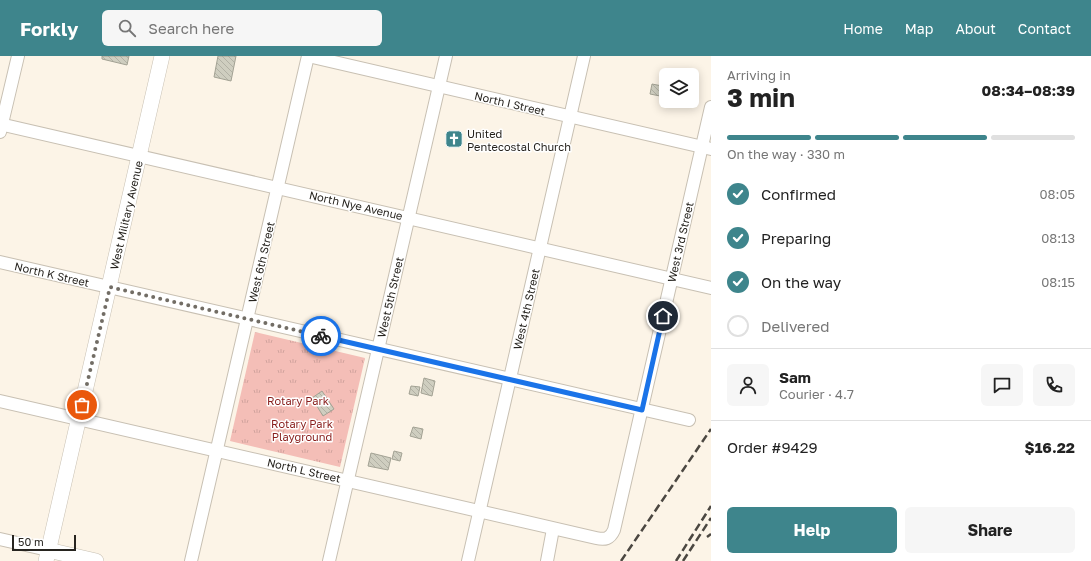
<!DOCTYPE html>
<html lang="en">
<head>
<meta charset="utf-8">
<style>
  body { margin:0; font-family:"Golos Text",sans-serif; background:#f6f6f6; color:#222; height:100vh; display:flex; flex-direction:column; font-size:15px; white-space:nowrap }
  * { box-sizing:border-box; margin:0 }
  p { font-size:13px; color:#767676 }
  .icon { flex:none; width:22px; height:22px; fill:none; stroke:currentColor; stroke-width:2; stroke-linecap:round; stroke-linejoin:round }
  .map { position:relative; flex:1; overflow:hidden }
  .details { display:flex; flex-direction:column; background:#fff; width:380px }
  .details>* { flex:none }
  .controls { position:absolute; left:659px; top:12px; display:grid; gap:8px }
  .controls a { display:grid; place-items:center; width:40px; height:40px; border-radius:6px; background:#fff; box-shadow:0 2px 10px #0003; font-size:20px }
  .scale { position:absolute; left:12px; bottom:10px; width:64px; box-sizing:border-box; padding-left:4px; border:2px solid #27241f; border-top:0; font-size:11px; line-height:14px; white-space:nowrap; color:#27241f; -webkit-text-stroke:3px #fff; paint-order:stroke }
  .pin { position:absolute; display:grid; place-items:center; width:34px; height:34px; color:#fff; margin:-17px; border:2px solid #fff; border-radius:50%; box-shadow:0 1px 4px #0007 }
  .courier { position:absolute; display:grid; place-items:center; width:40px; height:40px; margin:-20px; border:3px solid #1a73e8; border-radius:50%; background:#fff; color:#222; box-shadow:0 1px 5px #0007 }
  .summary em { font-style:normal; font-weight:700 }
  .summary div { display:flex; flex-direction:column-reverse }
  .summary { display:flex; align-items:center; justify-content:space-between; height:68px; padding:0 16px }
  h1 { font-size:26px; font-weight:700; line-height:30px }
  .bar { display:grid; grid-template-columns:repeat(4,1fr); gap:6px 4px; align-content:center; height:48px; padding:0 16px }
  .bar i { height:5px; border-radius:3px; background:#e0e0e0 }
  .bar .selected { background:#3e858c }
  .bar p { grid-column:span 4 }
  .line { display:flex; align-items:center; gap:10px; padding:0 16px; border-top:1px solid #e0e0e0 }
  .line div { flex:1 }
  .round { display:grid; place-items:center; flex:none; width:42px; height:42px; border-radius:6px; background:#f6f6f6 }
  ol { padding:0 16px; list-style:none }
  li { display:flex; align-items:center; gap:12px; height:44px }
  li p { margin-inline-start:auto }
  li .icon { padding:4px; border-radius:50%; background:#3e858c; color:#fff; stroke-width:4 }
  li:last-child { color:#767676 }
  li i { width:22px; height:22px; border:2px solid #e0e0e0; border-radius:50% }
  .primary-button { display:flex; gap:8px; margin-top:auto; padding:8px 16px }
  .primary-button a { flex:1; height:46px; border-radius:6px; background:#3e858c; color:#fff; font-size:16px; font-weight:700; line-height:46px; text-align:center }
  .primary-button a+a { background:#f6f6f6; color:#222 }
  header { display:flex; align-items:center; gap:24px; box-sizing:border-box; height:56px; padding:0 20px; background:#3e858c; color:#fff }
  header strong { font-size:19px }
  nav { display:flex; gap:22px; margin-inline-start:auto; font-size:14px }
  .search { width:280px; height:36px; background:#f6f6f6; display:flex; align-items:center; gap:10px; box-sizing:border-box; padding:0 14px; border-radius:6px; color:#767676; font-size:15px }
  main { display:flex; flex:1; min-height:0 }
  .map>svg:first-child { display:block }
  .grass { fill:url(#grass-tufts) }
  .pitch { fill:#f4beb7 }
  .building { fill:url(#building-back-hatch); stroke:#a3a294 }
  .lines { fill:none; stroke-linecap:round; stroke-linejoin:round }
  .minor-casing { stroke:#c8c0b3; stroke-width:14 }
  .major-casing { stroke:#c8c0b3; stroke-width:16 }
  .minor { stroke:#fff; stroke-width:12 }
  .major { stroke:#fff; stroke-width:15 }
  .rail { stroke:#4b4741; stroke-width:2.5; stroke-dasharray:8 4; stroke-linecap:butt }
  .done { stroke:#726d65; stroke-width:4; stroke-dasharray:0 7.2 }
  .route { stroke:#1a73e8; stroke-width:5 }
  .labels { text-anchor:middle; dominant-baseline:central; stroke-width:3; stroke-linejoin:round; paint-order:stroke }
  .street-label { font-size:11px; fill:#27241f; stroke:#fff }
  .poi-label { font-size:11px; fill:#27241f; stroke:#fff; text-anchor:start }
  .park-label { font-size:11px; fill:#881e1c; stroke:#fff }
</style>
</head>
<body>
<header>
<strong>Forkly</strong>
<div class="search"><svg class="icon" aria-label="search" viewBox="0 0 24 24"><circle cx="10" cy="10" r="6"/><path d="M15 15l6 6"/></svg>Search here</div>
<nav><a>Home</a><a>Map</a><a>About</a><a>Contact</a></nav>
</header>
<main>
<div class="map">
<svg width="711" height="505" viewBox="0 0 711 505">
  <defs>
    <pattern id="grass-tufts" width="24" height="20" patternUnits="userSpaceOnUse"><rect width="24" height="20" fill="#f4beb7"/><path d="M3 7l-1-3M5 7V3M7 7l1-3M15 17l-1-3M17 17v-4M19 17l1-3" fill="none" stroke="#d1a39d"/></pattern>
    <pattern id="building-back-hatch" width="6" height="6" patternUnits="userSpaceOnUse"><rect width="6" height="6" fill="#cfcec0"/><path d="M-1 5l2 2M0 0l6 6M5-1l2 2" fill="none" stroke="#b2b1a5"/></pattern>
  </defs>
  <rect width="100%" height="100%" fill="#fcf4e7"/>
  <path class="grass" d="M255 276 365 302 340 411 230 385Z"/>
  <path class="pitch" d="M323 373 341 377 337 395 319 391Z"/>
  <g class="building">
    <path d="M102 0H129L127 9 102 3Z"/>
    <path d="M218 0H236L231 25 214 21Z"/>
    <path d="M652 28 662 30 660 40 650 38Z"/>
    <path d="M424 322 435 325 432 340 421 337Z"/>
    <path d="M411 330 420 331 418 340 409 338Z"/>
    <path d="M322 335 334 353 323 360 312 342Z"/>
    <path d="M413 371 423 373 421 383 410 380Z"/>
    <path d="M394 395 402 397 400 405 392 403Z"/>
    <path d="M371 397 391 402 388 414 368 410Z"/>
  </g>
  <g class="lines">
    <defs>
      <g id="minor">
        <path d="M308 0 711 93"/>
        <path d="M0 68 711 232"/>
        <path d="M0 76 18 0"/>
        <path d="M0 206 689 364"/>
        <path d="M0 345 596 482C605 484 610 483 614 474L711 51"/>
        <path d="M0 483 48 494"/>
        <path d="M191 505 308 0"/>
        <path d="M329 505 446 0"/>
        <path d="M468 505 584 0"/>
        <path d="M547 505 553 473"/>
      </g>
      <g id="major">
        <path d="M48 494 96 505"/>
        <path d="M46 505 162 0"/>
      </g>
    </defs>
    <use href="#minor" class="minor-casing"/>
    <use href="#major" class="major-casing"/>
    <use href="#minor" class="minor"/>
    <use href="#major" class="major"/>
    <g class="rail">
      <path d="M707 481 711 478"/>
      <path d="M621 505 711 373"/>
      <path d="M676 505 711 450"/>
      <path d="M683 505 711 462"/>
    </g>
  </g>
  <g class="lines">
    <path class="done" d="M82 349 110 231 321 280"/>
    <path class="route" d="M321 280 642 354 663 260"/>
  </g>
  <defs>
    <symbol id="church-square" viewBox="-11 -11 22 22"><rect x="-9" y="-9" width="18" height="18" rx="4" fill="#3e858c" stroke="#fff"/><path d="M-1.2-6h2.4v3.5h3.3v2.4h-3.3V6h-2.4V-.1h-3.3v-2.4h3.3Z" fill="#fff"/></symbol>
  </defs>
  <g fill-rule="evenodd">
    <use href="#church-square" x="444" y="73" width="20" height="20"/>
  </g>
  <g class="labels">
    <g class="street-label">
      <text transform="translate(510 47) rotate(13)">North I Street</text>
      <text transform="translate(356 149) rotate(13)">North Nye Avenue</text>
      <text transform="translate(126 159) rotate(-77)">West Military Avenue</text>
      <text transform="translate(680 186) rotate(-77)">West 3rd Street</text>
      <text transform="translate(261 206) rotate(-77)">West 6th Street</text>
      <text transform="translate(52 218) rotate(13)">North K Street</text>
      <text transform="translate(390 241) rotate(-77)">West 5th Street</text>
      <text transform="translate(526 253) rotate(-77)">West 4th Street</text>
      <text transform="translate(304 414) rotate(13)">North L Street</text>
    </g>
    <g class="poi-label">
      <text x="467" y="77">United<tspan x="467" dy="13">Pentecostal Church</tspan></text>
    </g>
    <g class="park-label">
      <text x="298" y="344">Rotary Park</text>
      <text x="302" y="367">Rotary Park<tspan x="302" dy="13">Playground</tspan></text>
    </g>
  </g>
</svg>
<div class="controls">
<a><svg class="icon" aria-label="layers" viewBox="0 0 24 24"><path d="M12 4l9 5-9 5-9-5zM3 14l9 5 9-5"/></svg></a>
</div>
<div class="scale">50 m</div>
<div class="pin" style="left:82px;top:349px;background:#ea580c"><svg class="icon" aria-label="bag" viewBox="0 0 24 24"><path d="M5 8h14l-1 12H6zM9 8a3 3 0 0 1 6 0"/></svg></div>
<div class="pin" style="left:663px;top:260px;background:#1f2937"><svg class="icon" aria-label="home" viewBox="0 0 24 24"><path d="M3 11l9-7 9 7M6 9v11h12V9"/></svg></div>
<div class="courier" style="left:321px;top:280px"><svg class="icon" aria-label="bike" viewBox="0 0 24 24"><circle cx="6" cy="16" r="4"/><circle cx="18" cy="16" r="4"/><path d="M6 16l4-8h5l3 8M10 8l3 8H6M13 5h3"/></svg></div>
</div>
<section class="details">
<div class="summary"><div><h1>3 min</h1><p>Arriving in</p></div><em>08:34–08:39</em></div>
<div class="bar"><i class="selected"></i><i class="selected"></i><i class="selected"></i><i></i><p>On the way · 330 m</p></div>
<ol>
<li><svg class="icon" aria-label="check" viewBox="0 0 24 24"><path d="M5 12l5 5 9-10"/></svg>Confirmed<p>08:05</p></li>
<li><svg class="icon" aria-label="check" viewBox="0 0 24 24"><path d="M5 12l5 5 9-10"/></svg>Preparing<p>08:13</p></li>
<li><svg class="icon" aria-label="check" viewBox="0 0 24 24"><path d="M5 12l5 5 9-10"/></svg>On the way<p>08:15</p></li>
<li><i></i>Delivered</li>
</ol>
<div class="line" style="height:72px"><a class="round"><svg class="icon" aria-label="person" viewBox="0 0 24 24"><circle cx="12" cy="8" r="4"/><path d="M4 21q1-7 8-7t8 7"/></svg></a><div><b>Sam</b><p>Courier · 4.7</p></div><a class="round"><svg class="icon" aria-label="chat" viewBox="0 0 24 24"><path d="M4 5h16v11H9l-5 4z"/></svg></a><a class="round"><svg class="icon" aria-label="phone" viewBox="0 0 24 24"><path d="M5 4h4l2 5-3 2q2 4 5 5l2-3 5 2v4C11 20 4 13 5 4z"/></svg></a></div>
<div class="line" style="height:52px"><div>Order #9429</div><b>$16.22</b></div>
<div class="primary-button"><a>Help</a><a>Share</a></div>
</section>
</main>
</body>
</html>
